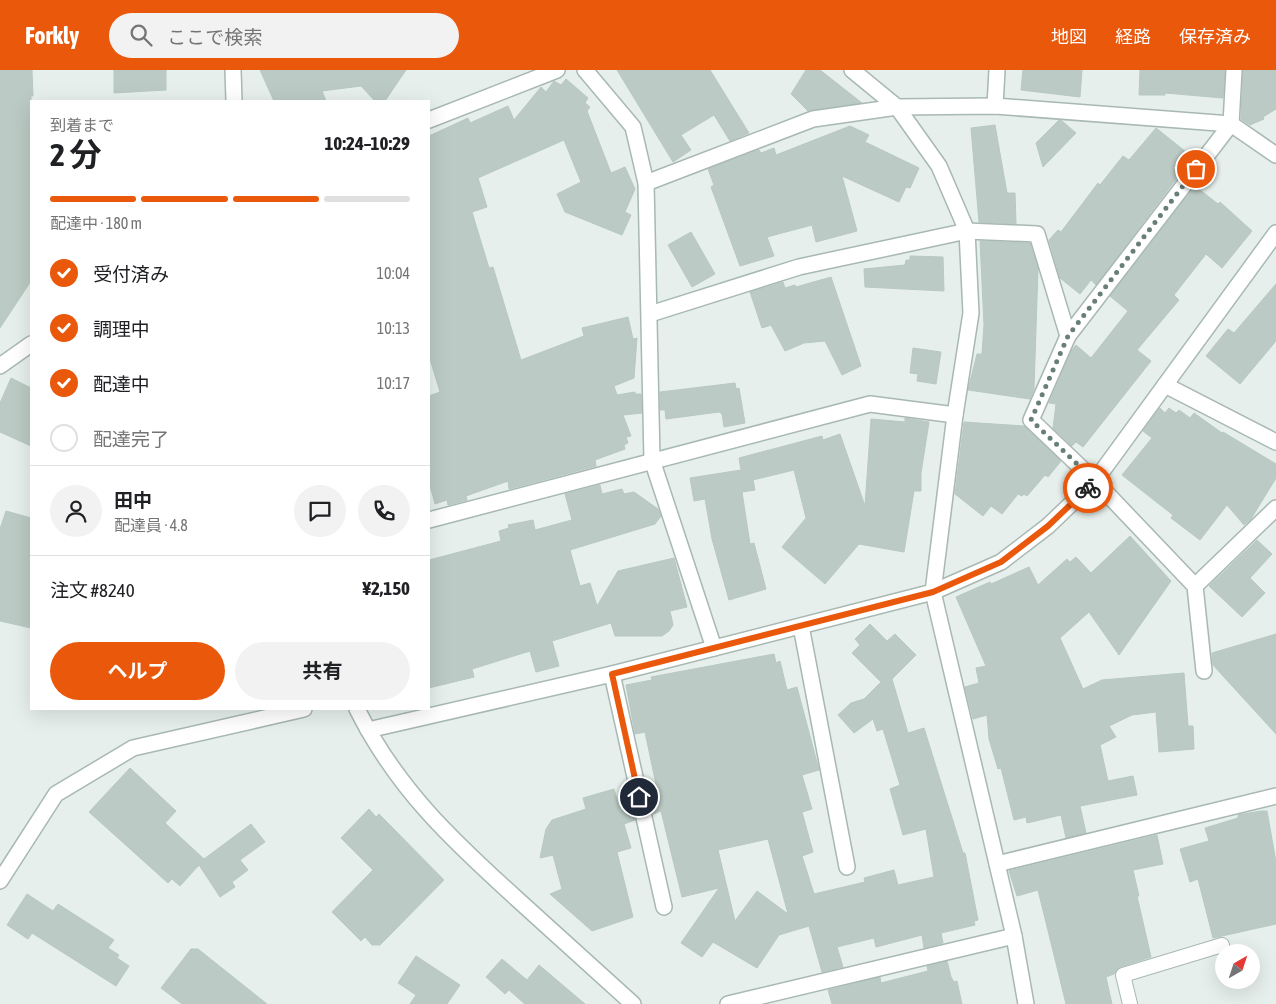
<!DOCTYPE html>
<html lang="ja">
<head>
<meta charset="utf-8">
<style>
  body { margin:0; font-family:"Asap Condensed","Noto Sans JP",sans-serif; background:#f2f2f2; color:#202124; height:100vh; display:flex; flex-direction:column; font-size:19px; white-space:nowrap }
  * { box-sizing:border-box; margin:0 }
  p { font-size:16px; color:#757577 }
  .icon { flex:none; width:28px; height:28px; fill:none; stroke:currentColor; stroke-width:2; stroke-linecap:round; stroke-linejoin:round }
  .map { position:relative; flex:1; overflow:hidden }
  .details { position:absolute; left:30px; top:30px; width:400px; height:610px; display:flex; flex-direction:column; background:#fff; border-radius:0px; box-shadow:0 5px 20px #0002 }
  .details>* { flex:none }
  .needle { width:32px; rotate:39deg }
  .buttons { position:absolute; left:1215px; top:874px; display:grid; gap:10px }
  .buttons a { display:grid; place-items:center; width:45px; height:45px; border-radius:50%; background:#fff; box-shadow:0 5px 20px #0002; font-size:25px }
  .pin { position:absolute; display:grid; place-items:center; width:42px; height:42px; color:#fff; margin:-21px; border:2px solid #fff; border-radius:50%; box-shadow:0 1px 5px #0007 }
  .courier { position:absolute; display:grid; place-items:center; width:50px; height:50px; margin:-25px; border:4px solid #ea580c; border-radius:50%; background:#fff; color:#222; box-shadow:0 1px 6px #0007 }
  .head em { font-style:normal; font-weight:700 }
  .head div { display:flex; flex-direction:column-reverse }
  .head { display:flex; align-items:center; justify-content:space-between; height:85px; padding:0 20px }
  h1 { font-size:32px; font-weight:700; line-height:38px }
  .bar { display:grid; grid-template-columns:repeat(4,1fr); gap:8px 5px; align-content:center; height:60px; padding:0 20px }
  .bar i { height:6px; border-radius:4px; background:#e0e0e0 }
  .bar .on { background:#ea580c }
  .bar p { grid-column:span 4 }
  .line { display:flex; align-items:center; gap:12px; padding:0 20px; border-top:1px solid #e0e0e0 }
  .line div { flex:1 }
  .round { display:grid; place-items:center; flex:none; width:52px; height:52px; border-radius:26px; background:#f2f2f2 }
  ol { padding:0 20px; list-style:none }
  li { display:flex; align-items:center; gap:15px; height:55px }
  li p { margin-inline-start:auto }
  li .icon { padding:5px; border-radius:50%; background:#ea580c; color:#fff; stroke-width:4 }
  li:last-child { color:#757577 }
  li i { width:28px; height:28px; border:2px solid #e0e0e0; border-radius:50% }
  .action { display:flex; gap:10px; margin-top:auto; padding:10px 20px }
  .action a { flex:1; height:58px; border-radius:30px; background:#ea580c; color:#fff; font-size:20px; font-weight:700; line-height:58px; text-align:center }
  .action a+a { background:#f2f2f2; color:#202124 }
  header { display:flex; align-items:center; gap:30px; box-sizing:border-box; height:70px; padding:0 25px; background:#ea580c; color:#fff }
  header strong { font-size:24px }
  nav { display:flex; gap:28px; margin-inline-start:auto; font-size:18px }
  .search { width:350px; height:45px; background:#f2f2f2; display:flex; align-items:center; gap:12px; box-sizing:border-box; padding:0 18px; border-radius:28px; color:#757577; font-size:19px }
  .map>svg:first-child { display:block }
  .building { fill:#bbcac4; stroke:#b8c9c2; fill-rule:evenodd }
  .lines { fill:none; stroke-linecap:round; stroke-linejoin:round }
  .service-casing { stroke:#a8b8b2; stroke-width:16 }
  .minor-casing { stroke:#a8b8b2; stroke-width:18 }
  .tertiary-casing { stroke:#a8b8b2; stroke-width:18 }
  .service { stroke:#fff; stroke-width:14 }
  .minor { stroke:#fff; stroke-width:15 }
  .tertiary { stroke:#fff; stroke-width:15 }
  .done { stroke:#687f78; stroke-width:5; stroke-dasharray:0 9 }
  .route { stroke:#ea580c; stroke-width:6 }
</style>
</head>
<body>
<header>
<strong>Forkly</strong>
<div class="search"><svg class="icon" aria-label="search" viewBox="0 0 24 24"><circle cx="10" cy="10" r="6"/><path d="M15 15l6 6"/></svg>ここで検索</div>
<nav><a>地図</a><a>経路</a><a>保存済み</a></nav>
</header>
<div class="map">
<svg width="1276" height="934" viewBox="0 0 1276 934">
  <rect width="100%" height="100%" fill="#e6efeb"/>
  <g class="building">
    <path d="M0 0H32L33 26H31V211L0 258Z"/>
    <path d="M114 0H166V20L114 23Z"/>
    <path d="M260 0H406L385 31H375L361 16 322 21 326 31H274Z"/>
    <path d="M617 0H710L749 63 730 71 714 45 681 65 691 80 673 92Z"/>
    <path d="M806 0H820L862 33 808 41 791 24Z"/>
    <path d="M1023 0H1082L1080 27 1021 20Z"/>
    <path d="M1140 0H1225L1223 28 1165 23V25H1139Z"/>
    <path d="M1243 0H1276V39L1263 47 1264 49 1250 55 1241 49Z"/>
    <path d="M566 9 588 28 585 33 590 37 587 41 611 103 625 97 635 119 625 142 631 145 622 165 565 142 557 124 581 112 564 70 478 108 487 137 472 142 489 198 493 197 521 290 584 266 582 258 628 247 633 269 637 268 634 308 614 316 617 325 635 322V324H641L642 343 623 345 631 366 626 367 628 373 624 375 625 379 595 390 596 396 509 419 508 411 466 426 467 430 448 435 447 430 435 434 429 412V326L440 322 429 286V66L468 48 470 53 508 36 514 50 541 17 546 22 554 11 561 15Z"/>
    <path d="M1059 50 1062 51 1076 63 1043 97 1036 73Z"/>
    <path d="M995 55 1007 123H1015L1016 154 979 152 971 58Z"/>
    <path d="M850 56 869 65 865 72 919 98 910 118 906 117 899 132 842 106 857 161 816 172 812 155 767 167 774 186 740 196 711 117 714 115 708 99 759 80 761 83 774 78 776 85Z"/>
    <path d="M1156 58 1186 82 1173 98 1180 104 1096 215 1091 210 1080 224 1060 208 1049 170 1058 160 1061 162 1098 113 1100 115 1123 86 1129 90Z"/>
    <path d="M1195 116 1218 134 1220 132 1252 161 1222 198 1206 184 1174 225 1179 230 1137 280 1151 291 1083 377 1076 372 1072 376 1053 358 1056 334 1049 333 1072 280 1076 275 1091 288 1128 241 1110 226Z"/>
    <path d="M691 162 715 204 692 217 668 175Z"/>
    <path d="M980 171 1030 173 1038 199 1034 319 1030 329 968 320 977 284H982L984 255Z"/>
    <path d="M910 186 943 187 944 221 865 217 864 199 905 195 906 190H910Z"/>
    <path d="M831 207 861 296 842 305 825 271 804 273 785 281 771 255 762 258 750 222 783 212 785 218 795 215 796 217Z"/>
    <path d="M1276 214V271L1240 314 1206 286 1228 259 1234 263Z"/>
    <path d="M913 278 941 282 936 314 917 311 918 304 910 303Z"/>
    <path d="M11 308 31 318V376L0 362V333Z"/>
    <path d="M735 313 736 319 739 318 745 353 724 357 722 344 719 342 666 349 665 340H660V322Z"/>
    <path d="M1160 338 1165 343 1169 338 1176 343 1179 340 1190 348 1194 343 1222 363 1223 362 1276 394V408L1251 449 1244 455 1227 435 1200 470 1171 448 1173 445 1122 405 1152 368 1143 361Z"/>
    <path d="M905 348 929 352 921 403V421H914L904 482 859 474 825 514 782 477 806 448 794 400 753 410 755 420 742 422 750 474 754 473 766 519 729 530 712 469 705 429 694 431 690 408 741 400 739 388 822 366 823 370 840 364 865 436 871 349 905 352Z"/>
    <path d="M964 352 1024 356 1061 391 1048 407 1045 405 1027 426 1024 424 1022 426 1018 424 1002 444 991 436 983 446 955 424Z"/>
    <path d="M600 415 602 424 622 419 624 424 634 422 658 439 661 446 655 454 570 480 580 516 590 513 597 536 618 501 674 488 687 537 670 541 673 555 669 561 662 566H615L611 553 552 571 559 596 536 602 530 581 472 599 474 607 429 618V490L501 471 499 461 509 458 508 455 533 450 535 460 572 450 565 424Z"/>
    <path d="M6 441 31 448V558L0 551V459Z"/>
    <path d="M1130 466 1171 511 1119 585 1089 542 1060 568 1083 619 1102 610 1184 603 1188 656H1193L1194 679 1159 682 1156 642 1132 645 1109 656 1116 667 1100 675 1108 711 1133 706 1137 725 1080 736 1086 763 1066 768 1061 745 1027 753 1026 747 1014 750 1001 698 998 699 989 669 987 645 973 649 965 617 979 613 976 598 986 596 956 527 990 512 991 514 1029 497 1038 515 1067 489 1070 492 1076 487 1091 503Z"/>
    <path d="M1257 470 1272 484 1250 508 1265 523 1242 547 1209 516Z"/>
    <path d="M870 554 887 571 895 564 916 585 892 609 908 663 924 658 963 783H965L978 850 974 851 975 855 941 863 943 873 924 878 922 865 876 877 874 868 837 877 843 897 822 902 809 856 779 865 757 898 713 872 702 887 681 873 719 818 682 827 661 741 653 744 649 727 658 724 645 662 635 664 626 615 652 610 651 607 774 584 776 593 780 591 787 620 797 617 819 700 802 705 812 739 802 742 813 782 802 786 814 824 865 812 864 808 894 800 898 815 934 807 926 759 903 765 890 719 900 715 883 659 877 661 873 649 854 663 838 645 851 633 864 629 881 612 852 583 860 575 855 569ZM768 769 788 844 757 821 735 851 718 780Z"/>
    <path d="M1276 564V664L1213 595 1212 583Z"/>
    <path d="M130 698 176 741 165 753 204 789 251 754 265 772 240 790 248 800 232 812 235 817 220 827 199 795 180 816 172 809 168 813 89 742Z"/>
    <path d="M614 719 619 736 631 732 635 750 624 754 631 778 617 782 633 847 592 861 550 824 562 819 553 785 540 788 546 759 552 750 586 739 583 728Z"/>
    <path d="M369 739 376 747 379 744 444 810 380 875H372L365 867 361 871 332 842 373 800 341 768Z"/>
    <path d="M1261 741H1267L1276 792V854L1213 868 1198 809 1190 812 1180 779 1209 771 1205 758 1238 748V745Z"/>
    <path d="M1157 765 1163 794 1133 800 1139 826H1137L1151 887 1120 897 1114 904 1106 907 1112 934H1066L1038 820 1017 826 1009 801Z"/>
    <path d="M27 824 53 841 58 834 114 870 108 878 119 885 117 888 129 896 116 916 32 863 28 869 7 855Z"/>
    <path d="M191 879H198L267 934H182L161 918Z"/>
    <path d="M416 886 460 915 447 934H410L416 925 398 913Z"/>
    <path d="M502 889 527 910 539 895 585 934H525L509 920 505 924 486 907Z"/>
    <path d="M947 891 951 907 954 912 957 911 962 934H832L828 920 880 907 881 913 928 901 927 896Z"/>
  </g>
  <g class="lines">
    <defs>
      <path id="service" d="M1130 934 1123 905 1222 875"/>
      <g id="minor">
        <path d="M585 0 633 57 646 113 652 390 714 578"/>
        <path d="M852 0 897 37 939 96 967 161 971 243 955 345 933 522 1014 866 1026 934"/>
        <path d="M995 36 997 0"/>
        <path d="M429 50 557 0"/>
        <path d="M646 113 813 49 897 37 995 36 1231 54 1276 85"/>
        <path d="M650 244 799 197 967 161 1037 164 1068 266"/>
        <path d="M0 296 31 274"/>
        <path d="M1165 315 1276 372"/>
        <path d="M429 450 870 334 955 345"/>
        <path d="M1195 516 1276 438"/>
        <path d="M801 556 847 797"/>
        <path d="M1204 601 1195 516 1095 411 1031 350 1068 266 1231 54 1234 0"/>
        <path d="M612 604 664 837"/>
        <path d="M368 660 612 604 933 522 1001 492 1048 456 1095 411 1276 163"/>
        <path d="M997 794 1276 726"/>
        <path d="M0 811 56 724 133 678 304 639"/>
        <path d="M728 934 1014 866"/>
      </g>
      <g id="tertiary">
        <path d="M233 0 234 31"/>
        <path d="M357 639C397 719 452 770 517 829 556 864 594 899 633 934"/>
      </g>
    </defs>
    <use href="#service" class="service-casing"/>
    <use href="#minor" class="minor-casing"/>
    <use href="#tertiary" class="tertiary-casing"/>
    <use href="#service" class="service"/>
    <use href="#minor" class="minor"/>
    <use href="#tertiary" class="tertiary"/>
  </g>
  <g class="lines">
    <path class="done" d="M1088 418 1095 411 1031 350 1068 266 1196 99"/>
    <path class="route" d="M639 727 612 604 933 522 1001 492 1048 456 1088 418"/>
  </g>
</svg>
<div class="buttons">
<a><svg class="needle" viewBox="-14 -14 28 28"><path d="M0-13l5 13h-10z" fill="#e53935"/><path d="M0 13l5-13h-10z" fill="#757577"/></svg></a>
</div>
<div class="pin" style="left:1196px;top:99px;background:#ea580c"><svg class="icon" aria-label="bag" viewBox="0 0 24 24"><path d="M5 8h14l-1 12H6zM9 8a3 3 0 0 1 6 0"/></svg></div>
<div class="pin" style="left:639px;top:727px;background:#1f2937"><svg class="icon" aria-label="home" viewBox="0 0 24 24"><path d="M3 11l9-7 9 7M6 9v11h12V9"/></svg></div>
<div class="courier" style="left:1088px;top:418px"><svg class="icon" aria-label="bike" viewBox="0 0 24 24"><circle cx="6" cy="16" r="4"/><circle cx="18" cy="16" r="4"/><path d="M6 16l4-8h5l3 8M10 8l3 8H6M13 5h3"/></svg></div>
<section class="details">
<div class="head"><div><h1>2 分</h1><p>到着まで</p></div><em>10:24–10:29</em></div>
<div class="bar"><i class="on"></i><i class="on"></i><i class="on"></i><i></i><p>配達中 · 180 m</p></div>
<ol>
<li><svg class="icon" aria-label="check" viewBox="0 0 24 24"><path d="M5 12l5 5 9-10"/></svg>受付済み<p>10:04</p></li>
<li><svg class="icon" aria-label="check" viewBox="0 0 24 24"><path d="M5 12l5 5 9-10"/></svg>調理中<p>10:13</p></li>
<li><svg class="icon" aria-label="check" viewBox="0 0 24 24"><path d="M5 12l5 5 9-10"/></svg>配達中<p>10:17</p></li>
<li><i></i>配達完了</li>
</ol>
<div class="line" style="height:90px"><a class="round"><svg class="icon" aria-label="person" viewBox="0 0 24 24"><circle cx="12" cy="8" r="4"/><path d="M4 21q1-7 8-7t8 7"/></svg></a><div><b>田中</b><p>配達員 · 4.8</p></div><a class="round"><svg class="icon" aria-label="chat" viewBox="0 0 24 24"><path d="M4 5h16v11H9l-5 4z"/></svg></a><a class="round"><svg class="icon" aria-label="phone" viewBox="0 0 24 24"><path d="M5 4h4l2 5-3 2q2 4 5 5l2-3 5 2v4C11 20 4 13 5 4z"/></svg></a></div>
<div class="line" style="height:65px"><div>注文 #8240</div><b>¥2,150</b></div>
<div class="action"><a>ヘルプ</a><a>共有</a></div>
</section>
</div>
</body>
</html>
